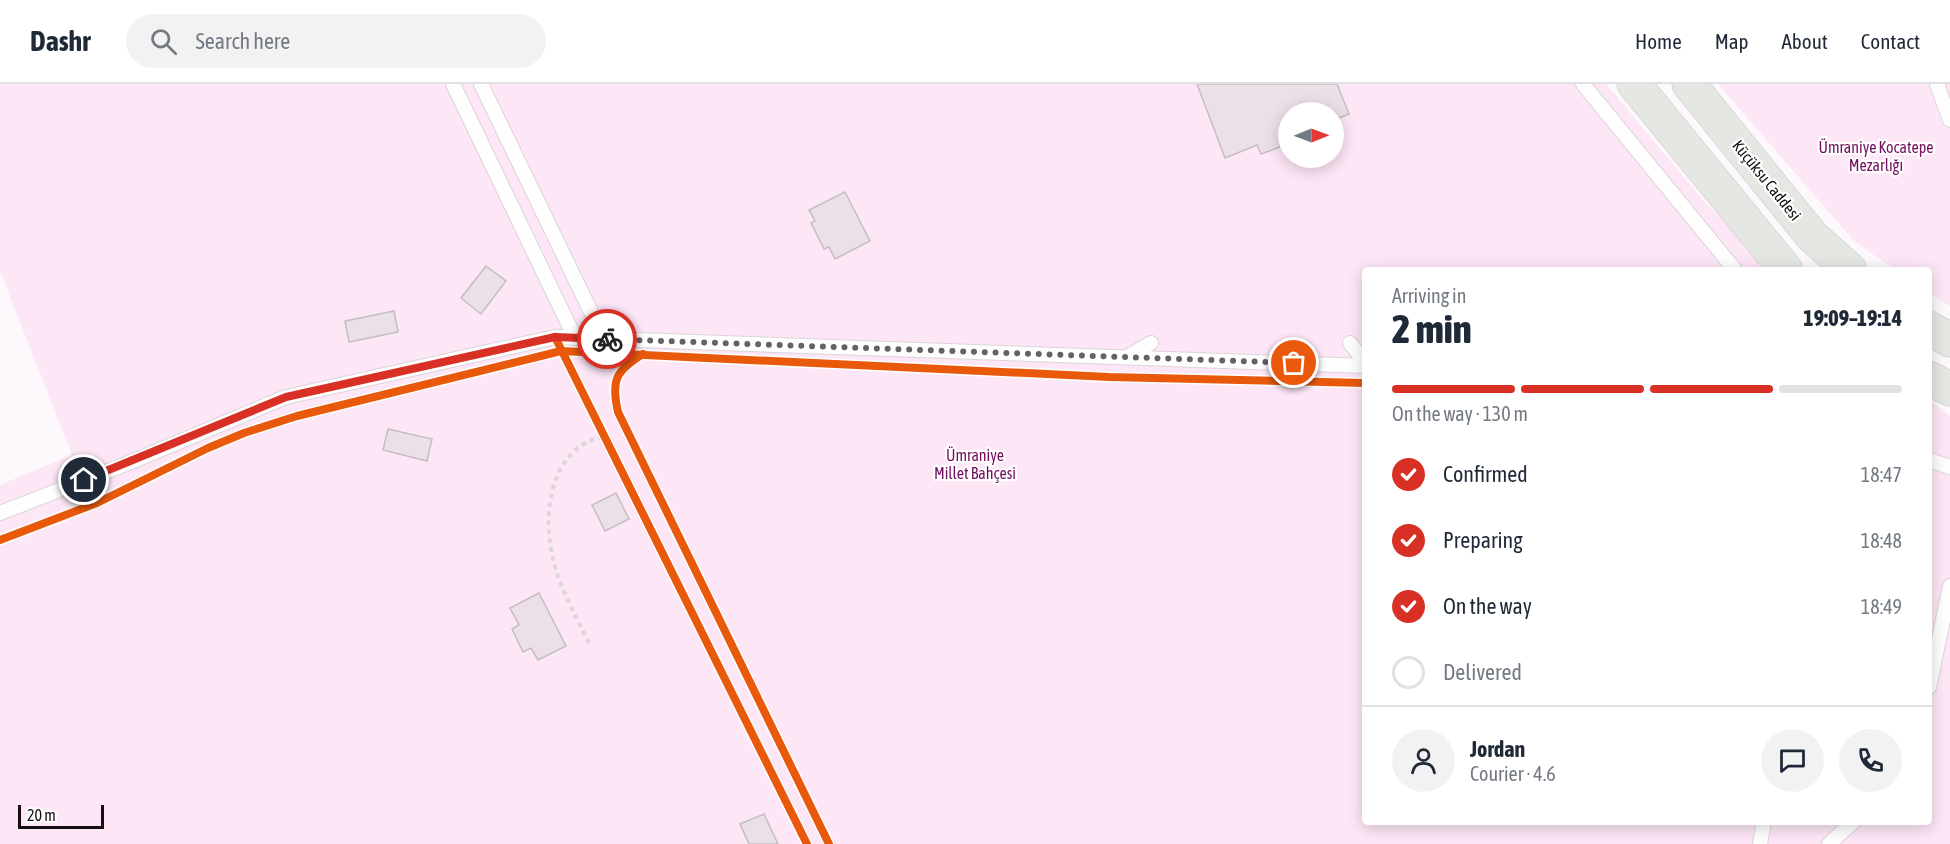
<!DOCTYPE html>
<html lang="en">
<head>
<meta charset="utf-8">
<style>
  body { margin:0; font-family:"Asap Condensed",sans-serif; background:#f2f2f3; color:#1f2937; height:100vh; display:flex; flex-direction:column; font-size:22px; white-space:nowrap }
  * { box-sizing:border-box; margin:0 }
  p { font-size:20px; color:#747a83 }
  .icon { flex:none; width:33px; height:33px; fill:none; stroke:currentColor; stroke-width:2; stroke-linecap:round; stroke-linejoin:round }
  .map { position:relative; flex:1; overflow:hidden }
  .panel { position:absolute; left:1362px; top:183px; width:570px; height:558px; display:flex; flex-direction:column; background:#fff; border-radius:6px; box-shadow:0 3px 15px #0003 }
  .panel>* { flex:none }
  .needle { width:39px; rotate:89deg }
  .buttons { position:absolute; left:1278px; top:18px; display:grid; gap:12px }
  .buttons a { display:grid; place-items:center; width:66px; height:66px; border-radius:50%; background:#fff; box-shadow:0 3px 15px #0003; font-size:30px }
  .scale { position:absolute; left:18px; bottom:15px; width:86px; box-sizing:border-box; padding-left:6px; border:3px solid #150f14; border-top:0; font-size:16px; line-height:21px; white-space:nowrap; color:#150f14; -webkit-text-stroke:4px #fff; paint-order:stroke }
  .pin { position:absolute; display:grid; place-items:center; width:51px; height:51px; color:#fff; margin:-26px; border:3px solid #fff; border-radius:50%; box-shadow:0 2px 6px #0007 }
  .courier { position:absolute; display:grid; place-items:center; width:60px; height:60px; margin:-30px; border:4px solid #d93025; border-radius:50%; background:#fff; color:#222; box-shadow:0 2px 8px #0007 }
  .head em { font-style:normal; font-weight:800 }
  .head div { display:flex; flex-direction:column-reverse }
  .head { display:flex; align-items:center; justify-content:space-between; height:102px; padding:0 30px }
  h1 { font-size:39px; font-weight:800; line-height:45px }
  .bar { display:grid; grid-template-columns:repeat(4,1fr); gap:9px 6px; align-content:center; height:72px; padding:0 30px }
  .bar i { height:8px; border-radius:4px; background:#e0e1e3 }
  .bar .current { background:#d93025 }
  .bar p { grid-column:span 4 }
  .line { display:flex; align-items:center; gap:15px; padding:0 30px; border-top:2px solid #e0e1e3 }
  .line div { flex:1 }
  .round { display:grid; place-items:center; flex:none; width:63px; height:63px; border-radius:32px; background:#f2f2f3 }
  ol { padding:0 30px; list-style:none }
  li { display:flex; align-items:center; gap:18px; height:66px }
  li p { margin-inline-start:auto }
  li .icon { padding:6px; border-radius:50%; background:#d93025; color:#fff; stroke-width:4 }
  li:last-child { color:#747a83 }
  li i { width:33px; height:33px; border:3px solid #e0e1e3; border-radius:50% }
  header { display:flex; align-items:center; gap:36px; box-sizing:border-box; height:84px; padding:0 30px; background:#fff; border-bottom:2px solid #e0e1e3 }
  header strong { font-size:28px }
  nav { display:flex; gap:33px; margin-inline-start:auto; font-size:21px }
  .search { width:420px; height:54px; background:#f2f2f3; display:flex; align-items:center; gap:15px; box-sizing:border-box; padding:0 21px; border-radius:33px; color:#747a83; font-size:22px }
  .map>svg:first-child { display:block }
  .green { fill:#fde6f6; fill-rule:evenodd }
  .building { fill:#ece0e8; stroke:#c3bec1; stroke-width:1.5 }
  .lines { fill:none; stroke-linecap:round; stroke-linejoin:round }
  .lane-casing { stroke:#dbd5d9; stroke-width:16 }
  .primary-casing { stroke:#d9d6d8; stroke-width:35 }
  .path { stroke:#d8d8d8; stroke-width:4; stroke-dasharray:4.5 4.5; stroke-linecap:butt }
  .lane { stroke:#fffefe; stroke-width:14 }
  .primary { stroke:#e5e7e3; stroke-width:33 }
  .cycleway-casing { stroke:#fff; stroke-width:11 }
  .cycleway { stroke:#e8590c; stroke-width:8 }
  .done { stroke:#666165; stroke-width:6; stroke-dasharray:0 10.8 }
  .route { stroke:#d93025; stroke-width:8 }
  .labels { text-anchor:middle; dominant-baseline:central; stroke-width:4.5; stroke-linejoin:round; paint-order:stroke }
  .park-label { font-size:16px; fill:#720f5f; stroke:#fff }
  .street-label { font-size:16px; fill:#150f14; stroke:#fff }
</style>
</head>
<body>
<header>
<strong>Dashr</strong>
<div class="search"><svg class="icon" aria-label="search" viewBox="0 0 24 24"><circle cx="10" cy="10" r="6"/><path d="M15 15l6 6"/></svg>Search here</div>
<nav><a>Home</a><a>Map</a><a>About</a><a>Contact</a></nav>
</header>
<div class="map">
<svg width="1950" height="760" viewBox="0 0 1950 760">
  <rect width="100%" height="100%" fill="#fdf8fb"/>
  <g class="green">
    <path d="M0 0H1606L1709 123 1781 186H1365V738H1929V316L1950 332V760H0V401L72 371 0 187ZM1288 28H1334V74H1288Z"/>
    <path d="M1718 0H1950V222L1929 208V186H1896L1854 157Z"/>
  </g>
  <g class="building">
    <path d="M1197 0H1337L1349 30 1334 36V28H1288V60L1261 70 1257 61 1225 74Z"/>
    <path d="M845 108 870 157 835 175 829 163 824 165 811 139 815 137 809 126Z"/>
    <path d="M486 182 506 197 481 230 461 214Z"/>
    <path d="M394 227 398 248 349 258 345 237Z"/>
    <path d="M388 345 432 355 427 377 383 366Z"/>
    <path d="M616 409 629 435 605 447 592 421Z"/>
    <path d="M539 509 566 562 538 576 531 564 523 568 512 545 519 541 510 524Z"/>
    <path d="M764 730 778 760H749L740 740Z"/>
  </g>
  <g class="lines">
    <defs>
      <g id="lane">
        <path d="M453 0 575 254"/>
        <path d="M481 0 604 255"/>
        <path d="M1583 0 1735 186"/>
        <path d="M1937 0 1950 36"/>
        <path d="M1350 259 1365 278"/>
        <path d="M1127 273 1151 259"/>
        <path d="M1929 376 1950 383"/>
        <path d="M0 429 126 380 286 313 555 253 1365 282"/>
        <path d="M1929 603 1950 502"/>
        <path d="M1760 760 1764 738"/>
        <path d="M1829 760 1853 738"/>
      </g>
      <g id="primary">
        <path d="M1634 0 1786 186"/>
        <path d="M1689 0 1812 152 1850 186"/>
        <path d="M1929 244 1950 256"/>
        <path d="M1929 294 1950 305"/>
      </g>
    </defs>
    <use href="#lane" class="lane-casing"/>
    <use href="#primary" class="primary-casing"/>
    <path class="path" d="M589 559C578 537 566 515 558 492 543 450 542 383 587 358 592 355 599 354 605 353"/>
    <use href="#lane" class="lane"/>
    <use href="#primary" class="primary"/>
    <defs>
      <g id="cycleway">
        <path d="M555 253 807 760"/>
        <path d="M643 270C615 287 611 297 618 328L829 760"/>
        <path d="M0 456 97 419 208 364 244 349 297 332 561 267 1109 293 1365 299"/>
      </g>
    </defs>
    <use href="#cycleway" class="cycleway-casing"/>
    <use href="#cycleway" class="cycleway"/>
  </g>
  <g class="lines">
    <path class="done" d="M607 255 1294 279"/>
    <path class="route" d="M84 396 286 313 555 253 607 255"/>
  </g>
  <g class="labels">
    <g class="park-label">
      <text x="1876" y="63">Ümraniye Kocatepe<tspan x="1876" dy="18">Mezarlığı</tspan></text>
      <text x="975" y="371">Ümraniye<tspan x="975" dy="18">Millet Bahçesi</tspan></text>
    </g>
    <g class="street-label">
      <text transform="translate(1767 96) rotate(51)">Küçüksu Caddesi</text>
    </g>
  </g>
</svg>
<div class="buttons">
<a><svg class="needle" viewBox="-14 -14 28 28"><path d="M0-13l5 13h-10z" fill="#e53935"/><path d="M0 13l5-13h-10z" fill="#747a83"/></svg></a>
</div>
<div class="scale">20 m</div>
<div class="pin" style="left:1294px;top:279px;background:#ea580c"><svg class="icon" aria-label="bag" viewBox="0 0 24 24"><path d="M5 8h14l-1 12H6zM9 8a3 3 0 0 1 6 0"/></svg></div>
<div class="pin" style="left:84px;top:396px;background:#1f2937"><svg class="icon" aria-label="home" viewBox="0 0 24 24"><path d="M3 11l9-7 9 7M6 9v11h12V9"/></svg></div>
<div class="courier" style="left:607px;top:255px"><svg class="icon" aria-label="bike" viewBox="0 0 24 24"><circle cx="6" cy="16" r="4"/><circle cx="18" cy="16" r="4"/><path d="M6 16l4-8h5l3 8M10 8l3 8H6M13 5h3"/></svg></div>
<section class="panel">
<div class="head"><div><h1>2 min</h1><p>Arriving in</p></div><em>19:09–19:14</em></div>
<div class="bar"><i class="current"></i><i class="current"></i><i class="current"></i><i></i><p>On the way · 130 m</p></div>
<ol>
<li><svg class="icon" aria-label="check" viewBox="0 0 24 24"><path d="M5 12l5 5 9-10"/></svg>Confirmed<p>18:47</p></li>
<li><svg class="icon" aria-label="check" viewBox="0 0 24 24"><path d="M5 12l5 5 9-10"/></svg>Preparing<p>18:48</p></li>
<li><svg class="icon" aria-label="check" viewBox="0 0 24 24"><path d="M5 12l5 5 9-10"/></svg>On the way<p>18:49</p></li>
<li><i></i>Delivered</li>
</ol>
<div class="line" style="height:108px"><a class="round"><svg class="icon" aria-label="person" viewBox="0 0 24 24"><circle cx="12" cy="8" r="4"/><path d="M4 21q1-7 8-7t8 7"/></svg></a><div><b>Jordan</b><p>Courier · 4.6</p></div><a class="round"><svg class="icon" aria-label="chat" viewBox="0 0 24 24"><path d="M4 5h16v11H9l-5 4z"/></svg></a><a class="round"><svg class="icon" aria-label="phone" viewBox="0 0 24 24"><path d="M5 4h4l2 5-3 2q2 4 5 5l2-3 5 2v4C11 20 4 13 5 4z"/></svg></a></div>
</section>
</div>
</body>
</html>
